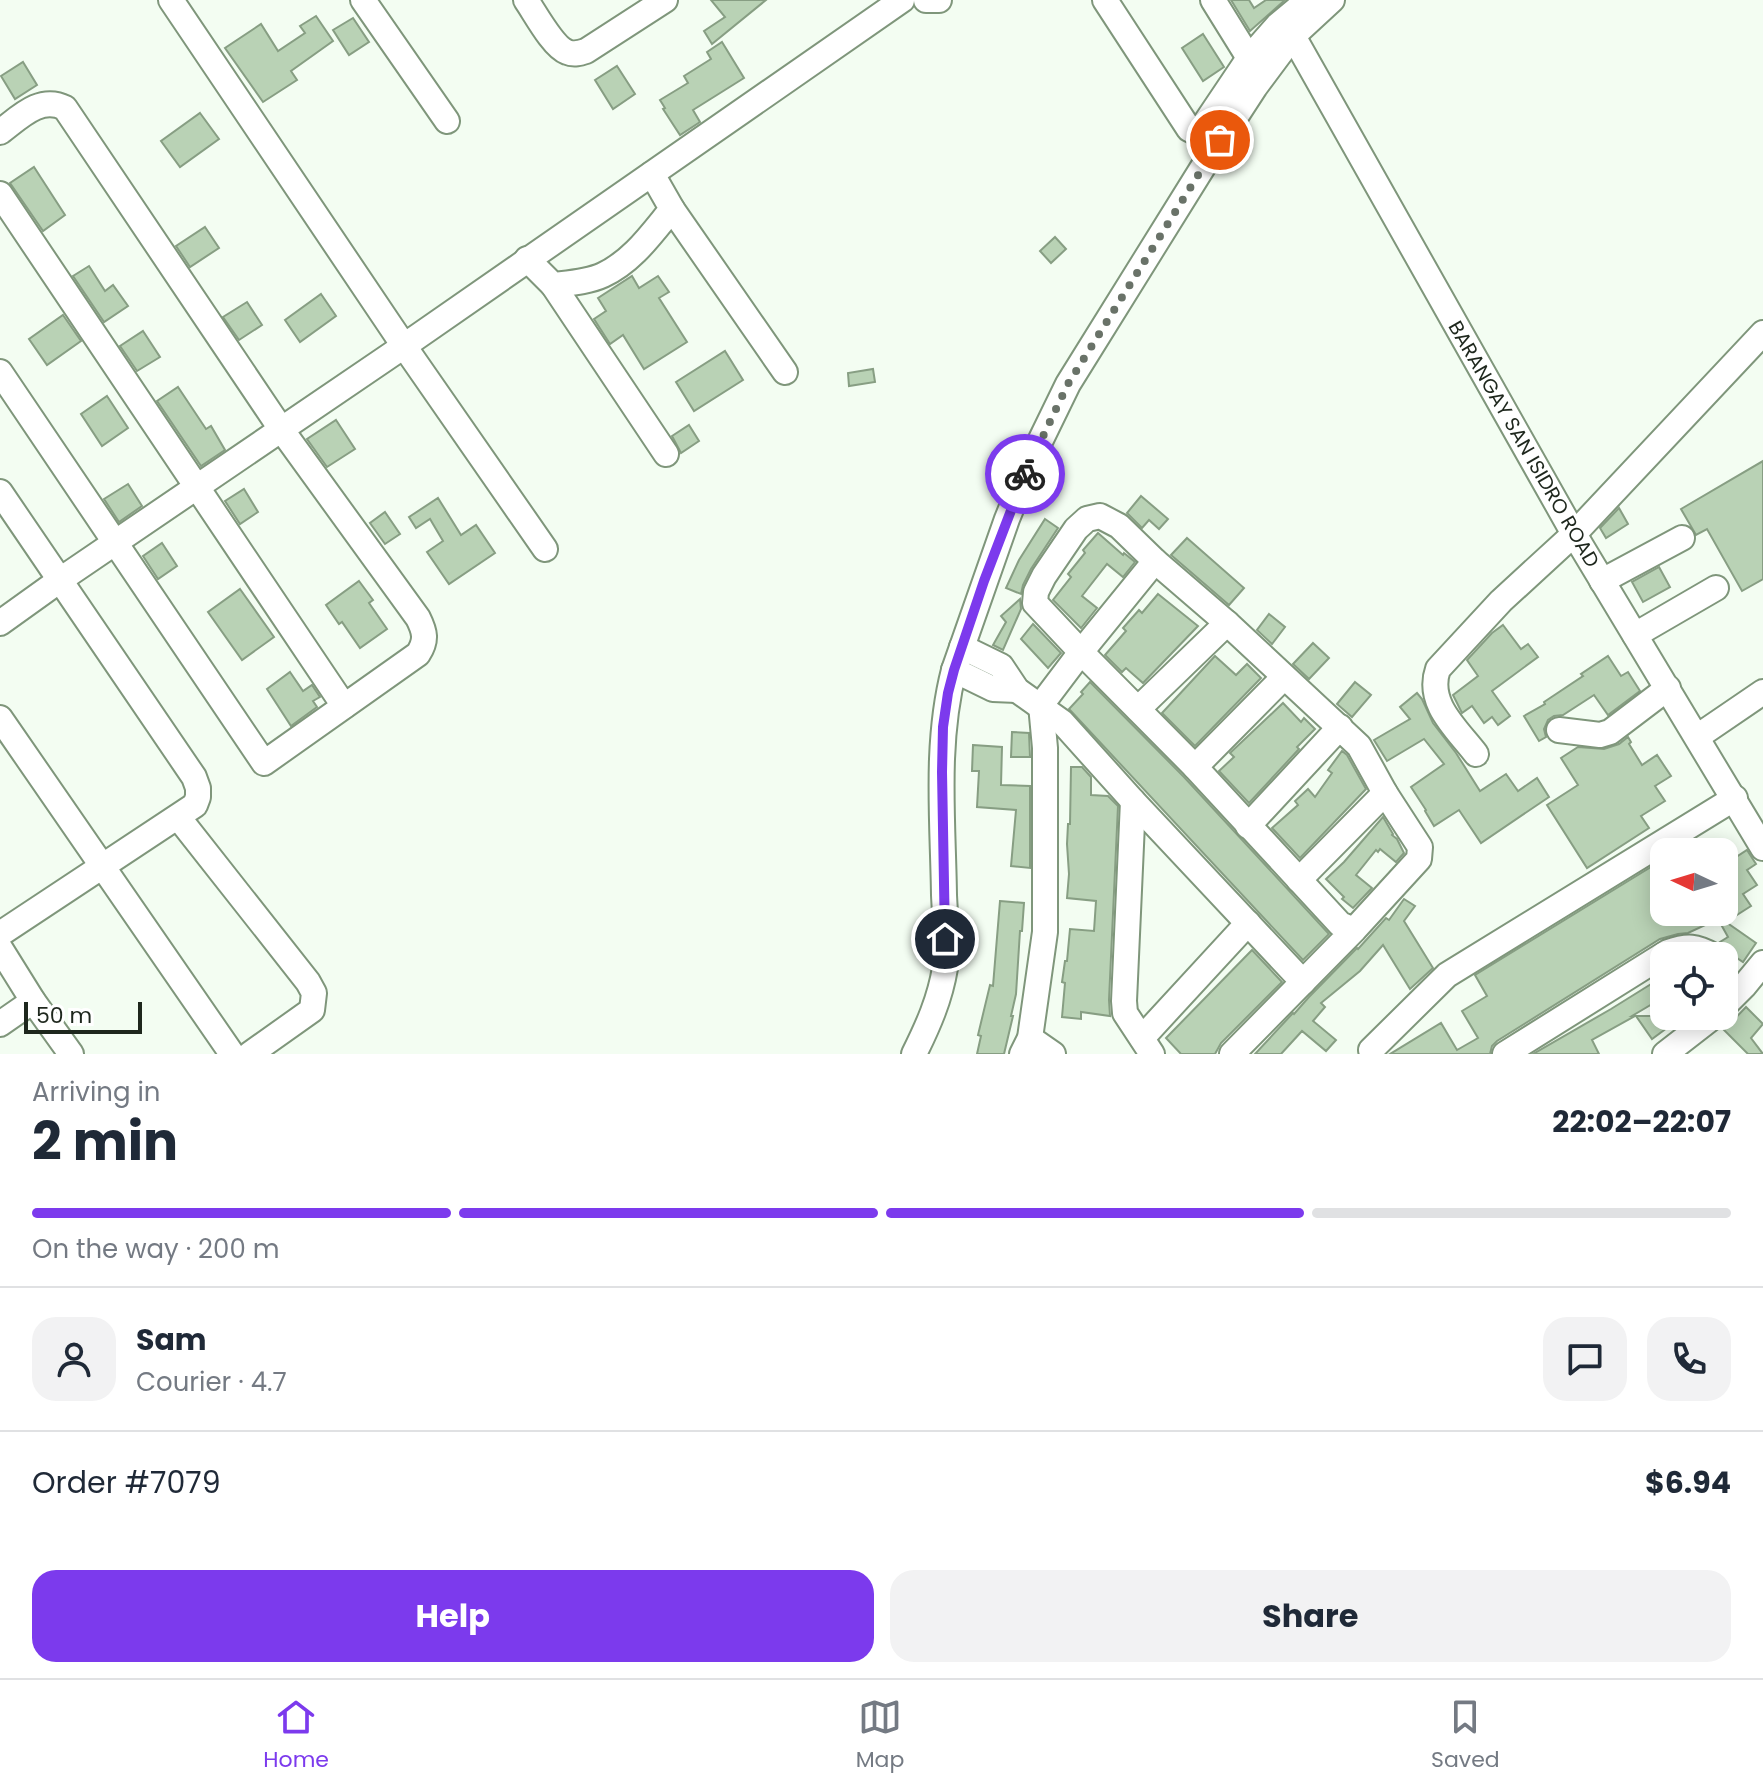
<!DOCTYPE html>
<html lang="en">
<head>
<meta charset="utf-8">
<style>
  body { margin:0; font-family:Poppins,sans-serif; background:#f2f2f3; color:#1f2937; height:100vh; display:flex; flex-direction:column; font-size:30px; white-space:nowrap }
  * { box-sizing:border-box; margin:0 }
  p { font-size:26px; color:#747a83 }
  .icon { flex:none; width:44px; height:44px; fill:none; stroke:currentColor; stroke-width:2; stroke-linecap:round; stroke-linejoin:round }
  .map { position:relative; height:1054px; overflow:hidden }
  .side { display:flex; flex-direction:column; background:#fff; flex:1 }
  .side>* { flex:none }
  .needle { width:52px; rotate:274deg }
  .fabs { position:absolute; left:1650px; top:838px; display:grid; gap:16px }
  .fabs a { display:grid; place-items:center; width:88px; height:88px; border-radius:16px; background:#fff; box-shadow:0 4px 20px #0003; font-size:40px }
  .scale { position:absolute; left:24px; bottom:20px; width:118px; box-sizing:border-box; padding-left:8px; border:4px solid #1e271d; border-top:0; font-size:22px; line-height:28px; white-space:nowrap; color:#1e271d; -webkit-text-stroke:6px #fff; paint-order:stroke }
  .pin { position:absolute; display:grid; place-items:center; width:68px; height:68px; color:#fff; margin:-34px; border:4px solid #fff; border-radius:50%; box-shadow:0 2px 8px #0007 }
  .courier { position:absolute; display:grid; place-items:center; width:80px; height:80px; margin:-40px; border:6px solid #7c3aed; border-radius:50%; background:#fff; color:#222; box-shadow:0 2px 10px #0007 }
  .head em { font-style:normal; font-weight:700 }
  .head div { display:flex; flex-direction:column-reverse }
  .head { display:flex; align-items:center; justify-content:space-between; height:136px; padding:0 32px }
  h1 { font-size:52px; font-weight:700; line-height:60px }
  .bar { display:grid; grid-template-columns:repeat(4,1fr); gap:12px 8px; align-content:center; height:96px; padding:0 32px }
  .bar i { height:10px; border-radius:6px; background:#e0e1e3 }
  .bar .active { background:#7c3aed }
  .bar p { grid-column:span 4 }
  .line { display:flex; align-items:center; gap:20px; padding:0 32px; border-top:2px solid #e0e1e3 }
  .line div { flex:1 }
  .round { display:grid; place-items:center; flex:none; width:84px; height:84px; border-radius:24px; background:#f2f2f3 }
  .cta { display:flex; gap:16px; margin-top:auto; padding:16px 32px }
  .cta a { flex:1; height:92px; border-radius:24px; background:#7c3aed; color:#fff; font-size:32px; font-weight:700; line-height:92px; text-align:center }
  .cta a+a { background:#f2f2f3; color:#1f2937 }
  .menu { display:flex; justify-content:space-around; align-items:center; height:112px; border-top:2px solid #e0e1e3; background:#fff; font-size:22px; color:#747a83 }
  .menu a { display:grid; justify-items:center; gap:4px }
  .menu .active { color:#7c3aed }
  .map>svg:first-child { display:block }
  .building { fill:#b9d2b5; stroke:#879e83; stroke-width:2 }
  .lines { fill:none; stroke-linecap:round; stroke-linejoin:round }
  .minor-casing { stroke:#7f967b; stroke-width:28 }
  .minor { stroke:#fff; stroke-width:24 }
  .done { stroke:#697268; stroke-width:8; stroke-dasharray:0 14.4 }
  .route { stroke:#7c3aed; stroke-width:10 }
  .labels { text-anchor:middle; dominant-baseline:central; stroke-width:6; stroke-linejoin:round; paint-order:stroke }
  .street-label { font-size:20px; fill:#1e271d; stroke:#fff }
</style>
</head>
<body>
<div class="map">
<svg width="1763" height="1054" viewBox="0 0 1763 1054">
  <rect width="100%" height="100%" fill="#f3fdf2"/>
  <g class="building">
    <path d="M711 0H766L712 44 704 31 725 17Z"/>
    <path d="M1231 0H1249L1254 8 1266 0H1285L1250 31Z"/>
    <path d="M316 16 333 41 291 71 297 80 263 102 225 48 261 24 278 51 305 33 300 26Z"/>
    <path d="M353 18 369 42 349 55 333 30Z"/>
    <path d="M1203 34 1224 67 1203 81 1182 48Z"/>
    <path d="M722 42 744 78 693 110 700 122 680 135 663 109 665 108 660 100 688 83 684 76 711 59 707 52Z"/>
    <path d="M23 62 37 85 15 99 1 76Z"/>
    <path d="M617 66 635 94 613 109 595 80Z"/>
    <path d="M200 113 219 139 180 167 161 141Z"/>
    <path d="M34 167 65 215 43 231 10 183Z"/>
    <path d="M205 227 219 248 190 267 176 246Z"/>
    <path d="M1055 237 1066 249 1051 263 1040 251Z"/>
    <path d="M89 266 105 291 113 285 128 306 104 322 73 276Z"/>
    <path d="M632 276 639 288 658 276 669 292 659 298 687 342 644 369 623 335 610 344 594 319 606 311 598 298Z"/>
    <path d="M321 294 336 316 300 342 285 320Z"/>
    <path d="M247 302 262 325 239 340 223 317Z"/>
    <path d="M63 315 81 341 47 365 29 339Z"/>
    <path d="M143 331 160 357 137 371 120 346Z"/>
    <path d="M725 351 743 380 694 411 676 382Z"/>
    <path d="M873 369 875 382 849 386 848 373Z"/>
    <path d="M178 387 206 429 211 426 225 450 201 466 157 401Z"/>
    <path d="M107 396 128 428 102 446 81 414Z"/>
    <path d="M336 420 355 449 327 467 307 439Z"/>
    <path d="M689 425 699 441 681 453 672 436Z"/>
    <path d="M1763 461V579L1742 591 1707 529 1696 535 1681 509Z"/>
    <path d="M128 484 142 506 119 522 104 499Z"/>
    <path d="M244 489 258 512 240 524 225 501Z"/>
    <path d="M1141 496 1168 519 1159 529 1149 520 1142 528 1127 513Z"/>
    <path d="M438 498 461 535 476 525 495 553 449 584 427 552 443 541 430 519 416 528 409 517Z"/>
    <path d="M1619 508 1628 524 1606 538 1600 528Z"/>
    <path d="M385 512 400 534 385 544 370 523Z"/>
    <path d="M1045 519 1058 528 1031 569 1023 585 1021 594 1006 588 1019 560Z"/>
    <path d="M1098 533 1123 555 1124 553 1135 562 1123 577 1107 564 1082 596 1097 608 1081 628 1053 600 1071 577 1068 574 1085 553 1083 550Z"/>
    <path d="M1187 538 1244 588 1229 605 1171 555Z"/>
    <path d="M162 543 177 566 158 579 143 556Z"/>
    <path d="M1659 567 1670 587 1643 602 1632 582Z"/>
    <path d="M359 581 373 600 369 603 387 629 360 648 342 622 339 624 326 605Z"/>
    <path d="M240 589 274 637 242 660 208 612Z"/>
    <path d="M1158 594 1198 626 1143 683 1126 668 1122 672 1105 655 1126 631 1123 628 1139 610 1142 613Z"/>
    <path d="M1020 599 1021 609 1003 650 993 645 1006 622 1001 616Z"/>
    <path d="M1269 614 1285 627 1272 644 1257 630Z"/>
    <path d="M1033 624 1061 653 1048 668 1021 639Z"/>
    <path d="M1503 625 1521 649 1528 644 1538 657 1492 691 1510 716 1498 725 1492 717 1484 723 1472 706 1462 713 1453 695 1478 676 1467 660 1492 633Z"/>
    <path d="M1313 643 1329 658 1309 679 1293 664Z"/>
    <path d="M1215 656 1236 675 1247 664 1261 678 1195 746 1162 713Z"/>
    <path d="M1608 656 1621 676 1628 672 1640 691 1608 715 1594 695 1563 715 1554 716 1548 720 1544 729 1546 737 1539 741 1524 716 1545 704 1544 702 1583 676 1581 674Z"/>
    <path d="M290 672 303 691 312 685 320 697 313 701 317 707 291 726 267 689Z"/>
    <path d="M1090 682 1184 777 1329 934 1303 960 1069 709 1083 694 1081 692Z"/>
    <path d="M1355 682 1371 695 1352 717 1337 704Z"/>
    <path d="M1417 693 1422 699 1433 723 1456 753 1480 791 1506 774 1518 791 1537 778 1549 797 1481 843 1459 810 1434 826 1425 811 1426 810 1411 787 1444 764 1424 739 1387 761 1374 740 1410 719 1400 707Z"/>
    <path d="M1283 703 1301 722 1304 718 1315 729 1297 747 1299 749 1249 803 1219 771 1234 757 1230 753Z"/>
    <path d="M1012 732 1029 733 1030 757H1011Z"/>
    <path d="M1628 737 1631 742 1629 744 1642 765 1657 755 1671 776 1655 786 1665 801 1641 816 1649 828 1587 868 1547 805 1578 785 1561 758 1578 747 1604 749 1619 744Z"/>
    <path d="M973 745 1002 747 1001 785 1030 786V868L1011 866 1016 810 977 807 979 771H972Z"/>
    <path d="M1342 751 1347 755 1366 789 1300 858 1272 828 1298 805 1295 801 1308 789 1315 797 1332 773 1328 770Z"/>
    <path d="M1071 767H1082L1091 777V795L1108 796 1118 806 1109 1000 1110 1016 1081 1012V1019L1062 1017 1065 983 1062 982 1065 961H1067L1070 929 1094 931 1096 901 1067 898 1069 874 1067 844 1068 824H1070Z"/>
    <path d="M1383 817 1393 834 1392 835 1397 839 1404 853 1396 862 1380 849 1378 852 1376 850 1356 875 1372 888 1353 908 1342 899 1344 897 1326 879 1344 862Z"/>
    <path d="M1747 850 1756 864 1747 870 1757 885 1743 894 1751 906 1726 922 1756 943 1743 962 1728 952 1720 942 1728 937 1718 919 1688 933 1678 934 1660 939 1497 1041 1492 1046 1490 1054H1390L1441 1023 1457 1050 1478 1038 1462 1011 1487 996 1475 975 1664 859V912H1724V865Z"/>
    <path d="M1404 899 1415 906 1404 921 1433 968 1410 989 1383 945 1360 971 1321 1003 1325 1007 1313 1021 1336 1040 1326 1051 1302 1031 1281 1054H1255L1293 1013 1294 1014 1309 997 1357 948 1358 949 1386 918 1389 920Z"/>
    <path d="M1000 901 1024 903 1022 931H1020L1016 994 1011 1016H1013L1004 1054H977L981 1036 978 1035 990 985 993 986Z"/>
    <path d="M1252 950 1282 982 1221 1043 1215 1054H1181L1166 1038Z"/>
    <path d="M1664 976V997L1632 1016H1635L1592 1040 1599 1054H1533L1611 1009Z"/>
    <path d="M1746 1007 1763 1024 1751 1038 1763 1054H1748L1724 1030Z"/>
    <path d="M1636 1016H1683L1665 1026 1667 1028 1652 1039Z"/>
  </g>
  <g class="lines">
    <defs>
      <g id="minor">
        <path d="M171 0 404 346 545 549"/>
        <path d="M363 0 447 121"/>
        <path d="M526 0C535 13 553 47 567 52 574 55 580 53 586 51L665 0"/>
        <path d="M926 0H939"/>
        <path d="M1105 0 1189 129 1195 132 1204 125 1249 58 1278 25 1308 0"/>
        <path d="M1213 0 1249 58"/>
        <path d="M1293 36 1574 534 1763 848"/>
        <path d="M0 132C19 118 40 95 65 108L281 429 418 618C425 632 427 640 418 654L264 763 0 372"/>
        <path d="M0 194 344 706"/>
        <path d="M672 209 785 372"/>
        <path d="M527 259 553 285C570 283 588 282 603 275 633 261 652 233 672 209L652 174"/>
        <path d="M553 285 666 454"/>
        <path d="M0 492 194 777 198 788V797L195 805 0 934"/>
        <path d="M1602 581 1682 538"/>
        <path d="M0 623 60 580 404 346 902 0"/>
        <path d="M1635 635 1716 588"/>
        <path d="M962 647 1001 666 1017 690 1062 722 1133 801 1303 982"/>
        <path d="M954 670 993 689 1017 690"/>
        <path d="M1138 709 1227 623"/>
        <path d="M0 718 232 1054"/>
        <path d="M1559 730 1600 735 1610 732 1668 688"/>
        <path d="M1697 737 1763 692"/>
        <path d="M1476 754C1456 728 1426 703 1438 669L1501 601 1574 534 1763 333"/>
        <path d="M1195 767 1284 677"/>
        <path d="M1133 801 1124 1001 1125 1013 1152 1054"/>
        <path d="M178 817 308 982 314 993 312 1010 250 1054"/>
        <path d="M1248 826 1340 727"/>
        <path d="M1299 880 1385 793"/>
        <path d="M0 948 33 1001 71 1054"/>
        <path d="M1724 1006 1744 986 1763 963"/>
        <path d="M0 1024 33 1001"/>
        <path d="M1030 1038 1053 1054"/>
        <path d="M1142 1038 1248 923"/>
        <path d="M1371 1050 1447 975 1735 798"/>
        <path d="M914 1054C928 1026 940 999 945 968 948 946 945 918 944 895 943 821 935 743 954 670L1007 519 1031 460 1068 384 1203 167 1255 87 1293 36 1332 0"/>
        <path d="M1022 1054 1030 1038 1045 932V748L1041 705 1081 652 1155 561"/>
        <path d="M1232 1054 1354 930 1419 859 1420 847 1385 793 1359 746 1227 623 1155 561 1119 526 1100 516 1087 519 1076 529 1044 576 1036 592 1035 603 1081 652 1195 767 1340 924 1354 930"/>
        <path d="M1505 1054 1668 952C1688 945 1696 946 1714 956"/>
        <path d="M1665 1054 1714 1016"/>
      </g>
    </defs>
    <use href="#minor" class="minor-casing"/>
    <use href="#minor" class="minor"/>
  </g>
  <g class="lines">
    <path class="done" d="M1025 474 1068 384 1220 140"/>
    <path class="route" d="M945 939 942 772 943 727 948 693 954 670 984 581 1025 474"/>
  </g>
  <g class="labels">
    <g class="street-label">
      <text transform="translate(1524 444) rotate(60)">BARANGAY SAN ISIDRO ROAD</text>
    </g>
  </g>
</svg>
<div class="fabs">
<a><svg class="needle" viewBox="-14 -14 28 28"><path d="M0-13l5 13h-10z" fill="#e53935"/><path d="M0 13l5-13h-10z" fill="#747a83"/></svg></a>
<a><svg class="icon" aria-label="locate" viewBox="0 0 24 24"><circle cx="12" cy="12" r="6"/><path d="M12 2v4M12 18v4M2 12h4M18 12h4"/></svg></a>
</div>
<div class="scale">50 m</div>
<div class="pin" style="left:1220px;top:140px;background:#ea580c"><svg class="icon" aria-label="bag" viewBox="0 0 24 24"><path d="M5 8h14l-1 12H6zM9 8a3 3 0 0 1 6 0"/></svg></div>
<div class="pin" style="left:945px;top:939px;background:#1f2937"><svg class="icon" aria-label="home" viewBox="0 0 24 24"><path d="M3 11l9-7 9 7M6 9v11h12V9"/></svg></div>
<div class="courier" style="left:1025px;top:474px"><svg class="icon" aria-label="bike" viewBox="0 0 24 24"><circle cx="6" cy="16" r="4"/><circle cx="18" cy="16" r="4"/><path d="M6 16l4-8h5l3 8M10 8l3 8H6M13 5h3"/></svg></div>
</div>
<section class="side">
<div class="head"><div><h1>2 min</h1><p>Arriving in</p></div><em>22:02–22:07</em></div>
<div class="bar"><i class="active"></i><i class="active"></i><i class="active"></i><i></i><p>On the way · 200 m</p></div>
<div class="line" style="height:144px"><a class="round"><svg class="icon" aria-label="person" viewBox="0 0 24 24"><circle cx="12" cy="8" r="4"/><path d="M4 21q1-7 8-7t8 7"/></svg></a><div><b>Sam</b><p>Courier · 4.7</p></div><a class="round"><svg class="icon" aria-label="chat" viewBox="0 0 24 24"><path d="M4 5h16v11H9l-5 4z"/></svg></a><a class="round"><svg class="icon" aria-label="phone" viewBox="0 0 24 24"><path d="M5 4h4l2 5-3 2q2 4 5 5l2-3 5 2v4C11 20 4 13 5 4z"/></svg></a></div>
<div class="line" style="height:104px"><div>Order #7079</div><b>$6.94</b></div>
<div class="cta"><a>Help</a><a>Share</a></div>
</section>
<nav class="menu">
<a class="active"><svg class="icon" aria-label="home" viewBox="0 0 24 24"><path d="M3 11l9-7 9 7M6 9v11h12V9"/></svg>Home</a>
<a><svg class="icon" aria-label="map" viewBox="0 0 24 24"><path d="M3 6l6-2 6 2 6-2v14l-6 2-6-2-6 2zM9 4v14M15 6v14"/></svg>Map</a>
<a><svg class="icon" aria-label="saved" viewBox="0 0 24 24"><path d="M7 4h10v16l-5-4-5 4z"/></svg>Saved</a>
</nav>
</body>
</html>
